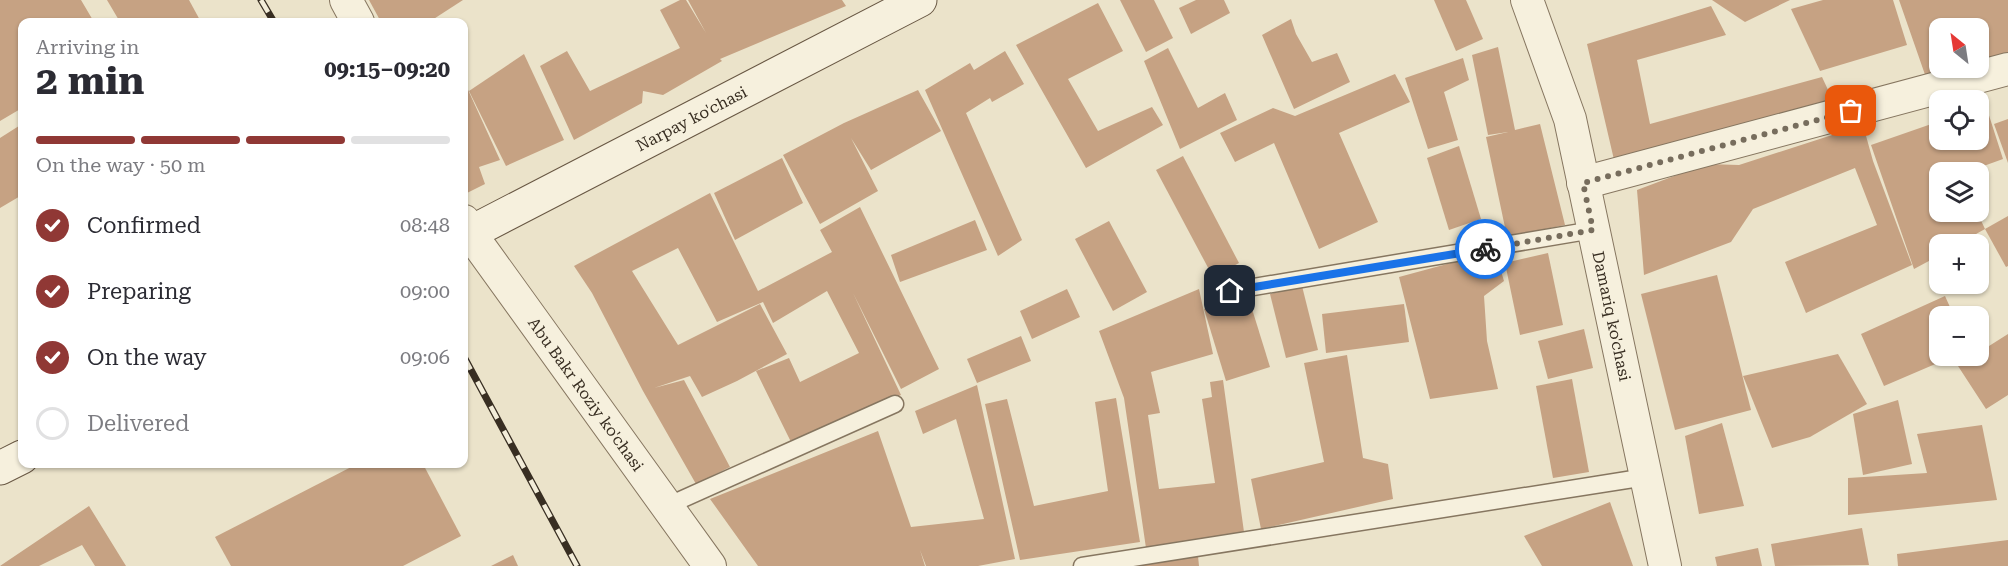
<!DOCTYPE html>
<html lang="en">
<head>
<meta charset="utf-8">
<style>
  body { margin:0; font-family:"Roboto Serif",serif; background:#f7f7f7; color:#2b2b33; height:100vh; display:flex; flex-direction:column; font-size:22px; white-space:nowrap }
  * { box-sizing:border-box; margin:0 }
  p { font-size:20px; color:#7c7c81 }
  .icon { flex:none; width:33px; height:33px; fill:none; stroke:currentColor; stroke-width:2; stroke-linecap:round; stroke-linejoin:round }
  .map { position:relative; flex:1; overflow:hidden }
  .details { position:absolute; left:18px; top:18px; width:450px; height:450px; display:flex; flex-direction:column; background:#fff; border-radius:12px; box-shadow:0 2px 4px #0004 }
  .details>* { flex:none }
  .needle { width:39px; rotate:330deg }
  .buttons { position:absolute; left:1929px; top:18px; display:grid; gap:12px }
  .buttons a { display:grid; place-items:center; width:60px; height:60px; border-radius:12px; background:#fff; box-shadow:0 2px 4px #0004; font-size:30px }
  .pin { position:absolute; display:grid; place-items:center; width:51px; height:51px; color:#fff; margin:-26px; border-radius:12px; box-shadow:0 3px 9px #0006 }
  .courier { position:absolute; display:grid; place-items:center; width:60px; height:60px; margin:-30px; border:4px solid #1a73e8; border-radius:50%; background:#fff; color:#222; box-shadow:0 2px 8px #0007 }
  .summary em { font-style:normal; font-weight:700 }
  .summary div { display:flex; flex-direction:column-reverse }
  .summary { display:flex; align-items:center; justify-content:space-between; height:102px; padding:0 18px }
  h1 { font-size:39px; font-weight:700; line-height:45px }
  .bar { display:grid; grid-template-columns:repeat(4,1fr); gap:9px 6px; align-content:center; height:72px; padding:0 18px }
  .bar i { height:8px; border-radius:4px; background:#e1e1e2 }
  .bar .active { background:#903835 }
  .bar p { grid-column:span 4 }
  ol { padding:0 18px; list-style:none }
  li { display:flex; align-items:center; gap:18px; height:66px }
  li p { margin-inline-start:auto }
  li .icon { padding:6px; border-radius:50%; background:#903835; color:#fff; stroke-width:4 }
  li:last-child { color:#7c7c81 }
  li i { width:33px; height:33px; border:3px solid #e1e1e2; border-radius:50% }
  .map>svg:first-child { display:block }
  .building { fill:#c6a283; fill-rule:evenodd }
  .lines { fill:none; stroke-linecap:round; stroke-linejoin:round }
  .lane-casing { stroke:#867660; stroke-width:19 }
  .street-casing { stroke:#867660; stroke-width:34 }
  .secondary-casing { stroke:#685743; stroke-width:35 }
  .lane { stroke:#f6f0dd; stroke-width:16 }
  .street { stroke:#f6f0dd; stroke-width:32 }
  .secondary { stroke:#f6f0dd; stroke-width:33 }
  .rail-casing { stroke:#382e22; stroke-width:7 }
  .rail { stroke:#f3edd9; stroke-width:4.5; stroke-dasharray:14; stroke-linecap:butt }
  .done { stroke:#776d5d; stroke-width:6; stroke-dasharray:0 10.8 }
  .route { stroke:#1a73e8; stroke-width:8 }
  .labels { text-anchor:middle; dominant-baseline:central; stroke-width:4.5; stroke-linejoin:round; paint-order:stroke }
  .street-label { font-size:16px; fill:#382e22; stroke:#f3edd9 }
</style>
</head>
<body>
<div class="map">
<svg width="2008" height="566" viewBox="0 0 2008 566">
  <rect width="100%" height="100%" fill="#ebe3ca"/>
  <g class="building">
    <path d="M0 0H81L94 22H22V108L0 121Z"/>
    <path d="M107 0H189L201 22H120Z"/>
    <path d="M369 0H463L429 22H381Z"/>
    <path d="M680 0H686L706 33 688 0H842L846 6 720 59 722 61 663 95 643 91 642 103 574 140 540 66 567 51 590 91 680 48 660 10Z"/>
    <path d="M1120 0H1154L1173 38 1146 52Z"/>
    <path d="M1196 0H1224L1230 13 1191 34 1179 8Z"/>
    <path d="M1434 0H1466L1483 39 1456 51Z"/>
    <path d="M1712 0H1790L1745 22Z"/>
    <path d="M1823 0H1893L1907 45 1820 71 1791 9Z"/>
    <path d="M1899 0H2008V61L1930 89ZM1940 28H1978V68H1940Z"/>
    <path d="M1098 3 1123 51 1068 79 1098 131 1152 107 1163 125 1086 168 1016 45Z"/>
    <path d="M1711 6 1726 35 1637 60 1650 124 1822 77 1837 109 1615 164 1587 44Z"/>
    <path d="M1291 19 1296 34 1312 62 1337 53 1350 82 1294 109 1262 35Z"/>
    <path d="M1498 47 1515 130 1540 124 1565 225 1507 237 1486 137 1508 132 1488 135 1472 55Z"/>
    <path d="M1168 48 1198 108 1225 93 1237 120 1180 149 1144 61Z"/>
    <path d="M1005 51 1024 84 992 102 990 98 966 113 1022 240 998 256 925 90 970 63 974 70Z"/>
    <path d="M524 54 564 140 506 166 469 91Z"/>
    <path d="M1463 58 1469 80 1444 92 1458 140 1428 149 1405 78Z"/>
    <path d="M1395 74 1410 102 1339 133 1378 222 1319 249 1274 143 1235 162 1220 133 1273 108 1295 116Z"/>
    <path d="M464 81 500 160 479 167 485 184 465 194 464 190Z"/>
    <path d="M918 90 941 131 871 170 851 138 878 191 820 224 783 155 844 123Z"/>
    <path d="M1986 106 2003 159 1967 172H1940V212H1977L1985 229 1958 244H1940V255L1914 269 1871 145 1940 121V140H1978V109Z"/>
    <path d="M2008 119V163L1994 124Z"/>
    <path d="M22 124V195L0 208V138Z"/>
    <path d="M1863 125 1873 161 1912 265 1806 313 1785 262 1877 225 1855 168 1753 209 1731 242 1644 275 1637 190 1706 164 1739 165Z"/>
    <path d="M1459 146 1481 219 1449 230 1427 158Z"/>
    <path d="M1183 156 1239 263 1213 277 1156 170Z"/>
    <path d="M782 158 803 203 735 240 714 193Z"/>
    <path d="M710 193 758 291 832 252 820 230 860 207 939 369 901 389 853 293 901 395 791 442 756 371 789 358 800 382 859 353 827 291 773 323 763 302 717 322 678 248 632 271 678 345 760 304 787 354 737 381 702 397 690 376 654 388 684 380 730 467 696 484 643 391 592 293 574 266Z"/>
    <path d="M2008 216V266L2006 267 1985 229Z"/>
    <path d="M975 220 987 250 900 282 891 255Z"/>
    <path d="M1109 221 1147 292 1113 311 1075 239Z"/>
    <path d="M1495 251 1504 281 1484 296 1487 341 1498 389 1430 399 1399 277Z"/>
    <path d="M1548 253 1563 325 1520 335 1505 263Z"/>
    <path d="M1717 275 1751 410 1675 430 1641 294Z"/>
    <path d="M1302 286 1318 350 1286 358 1270 294Z"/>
    <path d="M1067 289 1080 317 1032 339 1020 311Z"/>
    <path d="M1199 289 1213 354 1151 372 1160 413 1148 415 1159 489 1215 483 1202 399 1212 397 1210 382 1223 380 1244 532 1146 548 1124 398 1099 331Z"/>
    <path d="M1248 296 1270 367 1226 381 1204 309Z"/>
    <path d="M1945 296 1954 316H1940V356H1954L1884 386 1861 334Z"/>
    <path d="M1404 304 1409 342 1326 353 1322 314Z"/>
    <path d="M1584 329 1593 368 1548 379 1538 341Z"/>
    <path d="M2008 334V395L1986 409 1958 366 1974 356H1978V353Z"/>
    <path d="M1021 336 1031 361 977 383 967 359Z"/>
    <path d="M1838 354 1867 404 1810 437 1772 448 1743 376Z"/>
    <path d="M1347 355 1363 458 1388 464 1393 499 1261 529 1251 479 1324 462 1304 363Z"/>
    <path d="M1572 379 1589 472 1553 478 1536 386Z"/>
    <path d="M977 385 1015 559 978 566H926L920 550 925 566H758L710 499 878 431 911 527 984 519 956 419 923 434 915 411Z"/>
    <path d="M1116 398 1140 542 1020 560 985 404 1007 399 1034 506 1108 491 1095 402Z"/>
    <path d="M1898 400 1912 464 1863 475 1853 414Z"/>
    <path d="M1722 423 1744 506 1699 514 1685 436Z"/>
    <path d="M1982 425 1997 500 1848 515V478L1927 473 1917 434Z"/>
    <path d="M357 464H423L461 536 403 566H231L215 537Z"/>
    <path d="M1610 502 1633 566H1542L1524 536Z"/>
    <path d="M89 506 126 566H95L82 545 39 566H0Z"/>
    <path d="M1862 528 1869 565 1775 566 1771 544Z"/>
    <path d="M2008 540V566H1898L1897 554Z"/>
    <path d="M1758 548 1762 566H1717L1715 557Z"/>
    <path d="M513 555 518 566H491Z"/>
    <path d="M1198 556 1199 566H1139V565Z"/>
  </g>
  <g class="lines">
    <defs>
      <g id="lane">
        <path d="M1230 291 1593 230"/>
        <path d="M667 506 895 404"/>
        <path d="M1082 566 1646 477"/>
      </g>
      <g id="street">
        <path d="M346 0 358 22"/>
        <path id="s1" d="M1527 0 1570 119 1665 566"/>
        <path d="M1583 183 2008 69"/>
        <path id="s2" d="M464 221 470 233 710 566"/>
      </g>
      <g id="secondary">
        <path id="s3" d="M464 236 920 0"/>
        <path d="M0 468 22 457"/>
      </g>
    </defs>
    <use href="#lane" class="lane-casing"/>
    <use href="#street" class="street-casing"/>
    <use href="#secondary" class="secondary-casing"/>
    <use href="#lane" class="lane"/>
    <use href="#street" class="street"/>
    <use href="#secondary" class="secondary"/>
    <defs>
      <g id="rail">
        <path d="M261 0 274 22"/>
        <path d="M464 357 577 566"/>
      </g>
    </defs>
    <use href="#rail" class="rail-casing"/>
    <use href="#rail" class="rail"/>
  </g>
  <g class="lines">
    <path class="done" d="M1485 249 1593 230 1583 183 1851 111"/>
    <path class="route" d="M1230 291 1485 249"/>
  </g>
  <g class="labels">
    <g class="street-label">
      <text stroke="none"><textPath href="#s3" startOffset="256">Narpay ko'chasi</textPath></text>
      <text stroke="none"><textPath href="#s1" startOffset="328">Damariq ko'chasi</textPath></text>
      <text stroke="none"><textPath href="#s2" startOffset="212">Abu Bakr Roziy ko'chasi</textPath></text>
    </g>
  </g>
</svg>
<div class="buttons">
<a><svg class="needle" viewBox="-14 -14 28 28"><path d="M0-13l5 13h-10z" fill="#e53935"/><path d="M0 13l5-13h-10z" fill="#7c7c81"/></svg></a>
<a><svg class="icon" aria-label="locate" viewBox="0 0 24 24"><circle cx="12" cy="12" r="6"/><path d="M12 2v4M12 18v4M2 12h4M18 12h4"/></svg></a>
<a><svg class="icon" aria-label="layers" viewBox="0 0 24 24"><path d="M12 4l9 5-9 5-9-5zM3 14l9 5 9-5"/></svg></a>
<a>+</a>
<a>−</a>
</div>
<div class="pin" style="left:1851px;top:111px;background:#ea580c"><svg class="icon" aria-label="bag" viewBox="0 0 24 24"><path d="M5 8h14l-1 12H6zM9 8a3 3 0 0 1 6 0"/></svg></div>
<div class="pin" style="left:1230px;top:291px;background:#1f2937"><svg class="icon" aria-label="home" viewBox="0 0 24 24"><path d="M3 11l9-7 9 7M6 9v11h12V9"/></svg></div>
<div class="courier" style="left:1485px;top:249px"><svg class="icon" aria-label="bike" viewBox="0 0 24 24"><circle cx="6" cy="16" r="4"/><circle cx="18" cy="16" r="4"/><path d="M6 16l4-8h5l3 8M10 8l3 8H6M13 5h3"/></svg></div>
<section class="details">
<div class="summary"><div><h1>2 min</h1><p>Arriving in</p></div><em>09:15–09:20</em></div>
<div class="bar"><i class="active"></i><i class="active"></i><i class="active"></i><i></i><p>On the way · 50 m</p></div>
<ol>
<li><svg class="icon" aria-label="check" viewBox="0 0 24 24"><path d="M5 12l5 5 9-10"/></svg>Confirmed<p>08:48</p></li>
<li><svg class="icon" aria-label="check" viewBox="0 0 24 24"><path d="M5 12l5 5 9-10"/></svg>Preparing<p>09:00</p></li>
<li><svg class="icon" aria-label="check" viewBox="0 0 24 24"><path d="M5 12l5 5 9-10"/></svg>On the way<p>09:06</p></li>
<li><i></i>Delivered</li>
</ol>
</section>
</div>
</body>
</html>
